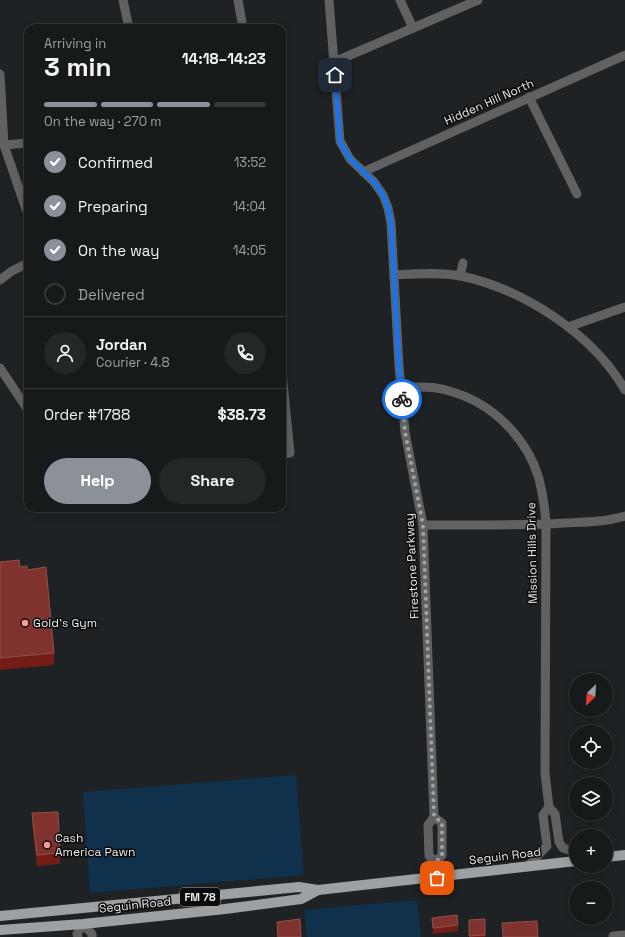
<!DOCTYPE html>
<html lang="en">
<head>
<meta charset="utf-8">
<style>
  body { margin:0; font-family:"Space Grotesk",sans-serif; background:#242728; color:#f1f3f6; height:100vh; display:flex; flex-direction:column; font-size:15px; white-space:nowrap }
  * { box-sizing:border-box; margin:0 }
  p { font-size:13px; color:#9ea1a3 }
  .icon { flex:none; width:22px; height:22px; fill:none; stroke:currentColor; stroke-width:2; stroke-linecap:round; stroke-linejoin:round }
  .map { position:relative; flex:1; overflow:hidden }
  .details { position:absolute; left:24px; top:24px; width:262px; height:488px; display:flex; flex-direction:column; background:#171a1b; border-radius:12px; box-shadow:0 2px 10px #0003,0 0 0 1px #36383a }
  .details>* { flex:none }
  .needle { width:26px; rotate:205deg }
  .tools { position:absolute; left:569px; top:673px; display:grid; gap:8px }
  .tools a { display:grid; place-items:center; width:44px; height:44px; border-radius:50%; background:#171a1b; box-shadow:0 2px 10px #0003,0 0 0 1px #36383a; font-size:20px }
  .pin { position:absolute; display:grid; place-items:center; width:34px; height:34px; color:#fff; margin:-17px; border-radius:8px; box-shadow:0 2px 6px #0006 }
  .courier { position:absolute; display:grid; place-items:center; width:40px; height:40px; margin:-20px; border:3px solid #1a73e8; border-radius:50%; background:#fff; color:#222; box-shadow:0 1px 5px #0007 }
  .head em { font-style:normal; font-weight:600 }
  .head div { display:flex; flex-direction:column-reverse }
  .head { display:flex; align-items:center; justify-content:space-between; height:68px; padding:0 20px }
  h1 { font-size:26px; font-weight:600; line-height:30px }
  .bar { display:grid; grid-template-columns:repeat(4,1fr); gap:6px 4px; align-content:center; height:48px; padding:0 20px }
  .bar i { height:5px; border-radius:3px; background:#36383a }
  .bar .active { background:#8c9099 }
  .bar p { grid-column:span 4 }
  .line { display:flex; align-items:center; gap:10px; padding:0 20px; border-top:1px solid #36383a }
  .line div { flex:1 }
  .round { display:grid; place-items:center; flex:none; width:42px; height:42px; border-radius:21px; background:#242728 }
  ol { padding:0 20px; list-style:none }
  li { display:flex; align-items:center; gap:12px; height:44px }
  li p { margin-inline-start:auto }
  li .icon { padding:4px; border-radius:50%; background:#8c9099; color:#fff; stroke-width:4 }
  li:last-child { color:#9ea1a3 }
  li i { width:22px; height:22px; border:2px solid #36383a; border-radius:50% }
  .cta { display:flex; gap:8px; margin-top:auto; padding:8px 20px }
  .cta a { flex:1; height:46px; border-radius:24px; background:#8c9099; color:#fff; font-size:16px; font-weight:600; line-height:46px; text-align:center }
  .cta a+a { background:#242728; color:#f1f3f6 }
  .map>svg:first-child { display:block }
  .grass { fill:#0f314c }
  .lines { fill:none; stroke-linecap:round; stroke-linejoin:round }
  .street { stroke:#5f6162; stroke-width:9 }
  .primary { stroke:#9ea1a4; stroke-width:10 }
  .wall { fill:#741d17 }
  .building { fill:#80332e; stroke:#91504c }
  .done { stroke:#a2a5a7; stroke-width:4; stroke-dasharray:0 7.2 }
  .route { stroke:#1a73e8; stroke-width:5 }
  .poi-dot { fill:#f59d8f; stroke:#0a0b0c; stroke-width:1.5 }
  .labels { text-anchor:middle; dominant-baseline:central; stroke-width:3; stroke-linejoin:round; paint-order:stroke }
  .shield { fill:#0a0b0c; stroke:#a6a8aa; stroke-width:1 }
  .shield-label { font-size:11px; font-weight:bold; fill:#e9ebed }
  .street-label { font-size:12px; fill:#e9ebed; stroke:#0a0b0c }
  .poi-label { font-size:12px; fill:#e9ebed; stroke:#0a0b0c; text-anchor:start }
</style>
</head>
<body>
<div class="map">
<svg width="625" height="937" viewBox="0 0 625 937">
  <rect width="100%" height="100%" fill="#1f2224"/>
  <g class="grass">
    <path d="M296 775 304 875 90 893 83 792Z"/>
    <path d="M417 900 421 937H307L304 910Z"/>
  </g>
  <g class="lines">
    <g class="street">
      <path d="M123 0 129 28"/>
      <path d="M238 0 243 28"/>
      <path d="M329 0 340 141 350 159 374 182 383 195 388 208 391 223 399 366 405 432 423 525 434 817 428 825 429 856 436 862 437 878"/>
      <path d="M400 0 413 28"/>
      <path d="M334 62 478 0"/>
      <path d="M0 74 4 145 26 209 28 213"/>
      <path d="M529 97 577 194"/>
      <path d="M4 145 28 143"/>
      <path d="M363 172 625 55"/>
      <path d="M394 275C415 274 439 272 461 276 523 289 593 334 625 390"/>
      <path d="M460 276 463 263"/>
      <path d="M0 280 12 271 28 263"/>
      <path d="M568 327 625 307"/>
      <path d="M0 368 28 410"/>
      <path d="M282 373 290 453 282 454"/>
      <path d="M401 387C417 387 434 386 449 391 491 402 527 437 539 479 543 494 545 509 546 524L545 773 549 807 555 814 559 842 563 848 576 852"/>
      <path d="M423 525C470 525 518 526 564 523 585 522 605 522 625 516"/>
      <path d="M434 817 442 823V855L436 862"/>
      <path d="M527 867 547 846 543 815 549 807"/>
      <path d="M613 936 625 935"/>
      <path d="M78 937 77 934 83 924 92 934V937"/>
    </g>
    <g class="primary">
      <path d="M606 857 625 855"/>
      <path d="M0 916 299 887 318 890 576 861"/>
      <path d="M0 930 83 924 225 909 301 899 318 890"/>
    </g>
  </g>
  <g class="wall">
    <path d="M0 562 20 567 27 570 54 653V665L0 670Z"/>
    <path d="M32 813 60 853V864L37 866 32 825Z"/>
    <path d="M432 918 458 925V931L433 934Z"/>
    <path d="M485 919V937H469V920Z"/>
    <path d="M277 922 301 937H277Z"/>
  </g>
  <g class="building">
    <path d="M19 560 20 567 27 566V570L46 567 54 653 0 658V562Z"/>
    <path d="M58 812 60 853 37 855 32 813Z"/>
    <path d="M457 915 458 925 433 928 432 918Z"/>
    <path d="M300 919 301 937H278L277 922Z"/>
    <path d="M485 919V935L469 936V920Z"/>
    <path d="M537 921 538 937H503L502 923Z"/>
  </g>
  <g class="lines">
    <path class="done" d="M402 399 405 432 423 525 434 816 442 823V855L436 862 437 878"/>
    <path class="route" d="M335 75 340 142 350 159 374 182 383 195 388 208 391 223 399 366 402 399"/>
  </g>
  <g class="poi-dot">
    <circle cx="25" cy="623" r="4"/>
    <circle cx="47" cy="845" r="4"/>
  </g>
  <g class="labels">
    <rect class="shield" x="180" y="888" width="40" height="18" rx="3"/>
    <g class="shield-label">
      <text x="200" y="897">FM 78</text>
    </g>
    <g class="street-label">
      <text transform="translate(489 102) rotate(-24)">Hidden Hill North</text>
      <text transform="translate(532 553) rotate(-91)">Mission Hills Drive</text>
      <text transform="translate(412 566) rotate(-93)">Firestone Parkway</text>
      <text transform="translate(505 856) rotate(-7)">Seguin Road</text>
      <text transform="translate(135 905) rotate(-6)">Seguin Road</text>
    </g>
    <g class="poi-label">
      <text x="33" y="623">Gold's Gym</text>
      <text x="55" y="838">Cash<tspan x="55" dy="14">America Pawn</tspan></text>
    </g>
  </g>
</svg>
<div class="tools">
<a><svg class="needle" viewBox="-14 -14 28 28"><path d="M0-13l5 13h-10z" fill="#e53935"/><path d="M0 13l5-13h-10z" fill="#9ea1a3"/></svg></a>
<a><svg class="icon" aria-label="locate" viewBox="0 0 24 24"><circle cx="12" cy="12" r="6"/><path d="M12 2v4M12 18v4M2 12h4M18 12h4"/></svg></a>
<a><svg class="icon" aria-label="layers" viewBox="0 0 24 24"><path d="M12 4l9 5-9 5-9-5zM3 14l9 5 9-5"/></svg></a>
<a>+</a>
<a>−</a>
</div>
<div class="pin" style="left:437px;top:878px;background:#ea580c"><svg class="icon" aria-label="bag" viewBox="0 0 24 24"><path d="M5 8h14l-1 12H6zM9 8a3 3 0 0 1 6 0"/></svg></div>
<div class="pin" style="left:335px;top:75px;background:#1f2937"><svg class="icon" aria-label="home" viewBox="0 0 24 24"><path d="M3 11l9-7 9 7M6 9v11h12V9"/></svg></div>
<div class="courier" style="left:402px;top:399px"><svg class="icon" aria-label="bike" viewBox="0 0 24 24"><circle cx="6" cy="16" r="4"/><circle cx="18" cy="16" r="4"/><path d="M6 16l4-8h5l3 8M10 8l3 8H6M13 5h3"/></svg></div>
<section class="details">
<div class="head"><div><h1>3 min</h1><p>Arriving in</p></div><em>14:18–14:23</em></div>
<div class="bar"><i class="active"></i><i class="active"></i><i class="active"></i><i></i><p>On the way · 270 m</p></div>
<ol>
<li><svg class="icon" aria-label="check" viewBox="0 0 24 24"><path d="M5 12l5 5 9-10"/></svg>Confirmed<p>13:52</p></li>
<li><svg class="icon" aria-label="check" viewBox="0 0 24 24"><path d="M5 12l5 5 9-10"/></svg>Preparing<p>14:04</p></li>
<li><svg class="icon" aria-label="check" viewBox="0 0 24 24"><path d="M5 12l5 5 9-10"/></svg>On the way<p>14:05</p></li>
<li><i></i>Delivered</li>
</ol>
<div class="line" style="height:72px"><a class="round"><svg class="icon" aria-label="person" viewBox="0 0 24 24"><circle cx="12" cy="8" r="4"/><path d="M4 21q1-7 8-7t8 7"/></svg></a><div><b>Jordan</b><p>Courier · 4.8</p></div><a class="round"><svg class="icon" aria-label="phone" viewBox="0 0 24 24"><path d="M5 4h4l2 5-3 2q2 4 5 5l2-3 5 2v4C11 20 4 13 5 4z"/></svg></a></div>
<div class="line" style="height:52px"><div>Order #1788</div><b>$38.73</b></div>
<div class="cta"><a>Help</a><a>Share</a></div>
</section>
</div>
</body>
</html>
